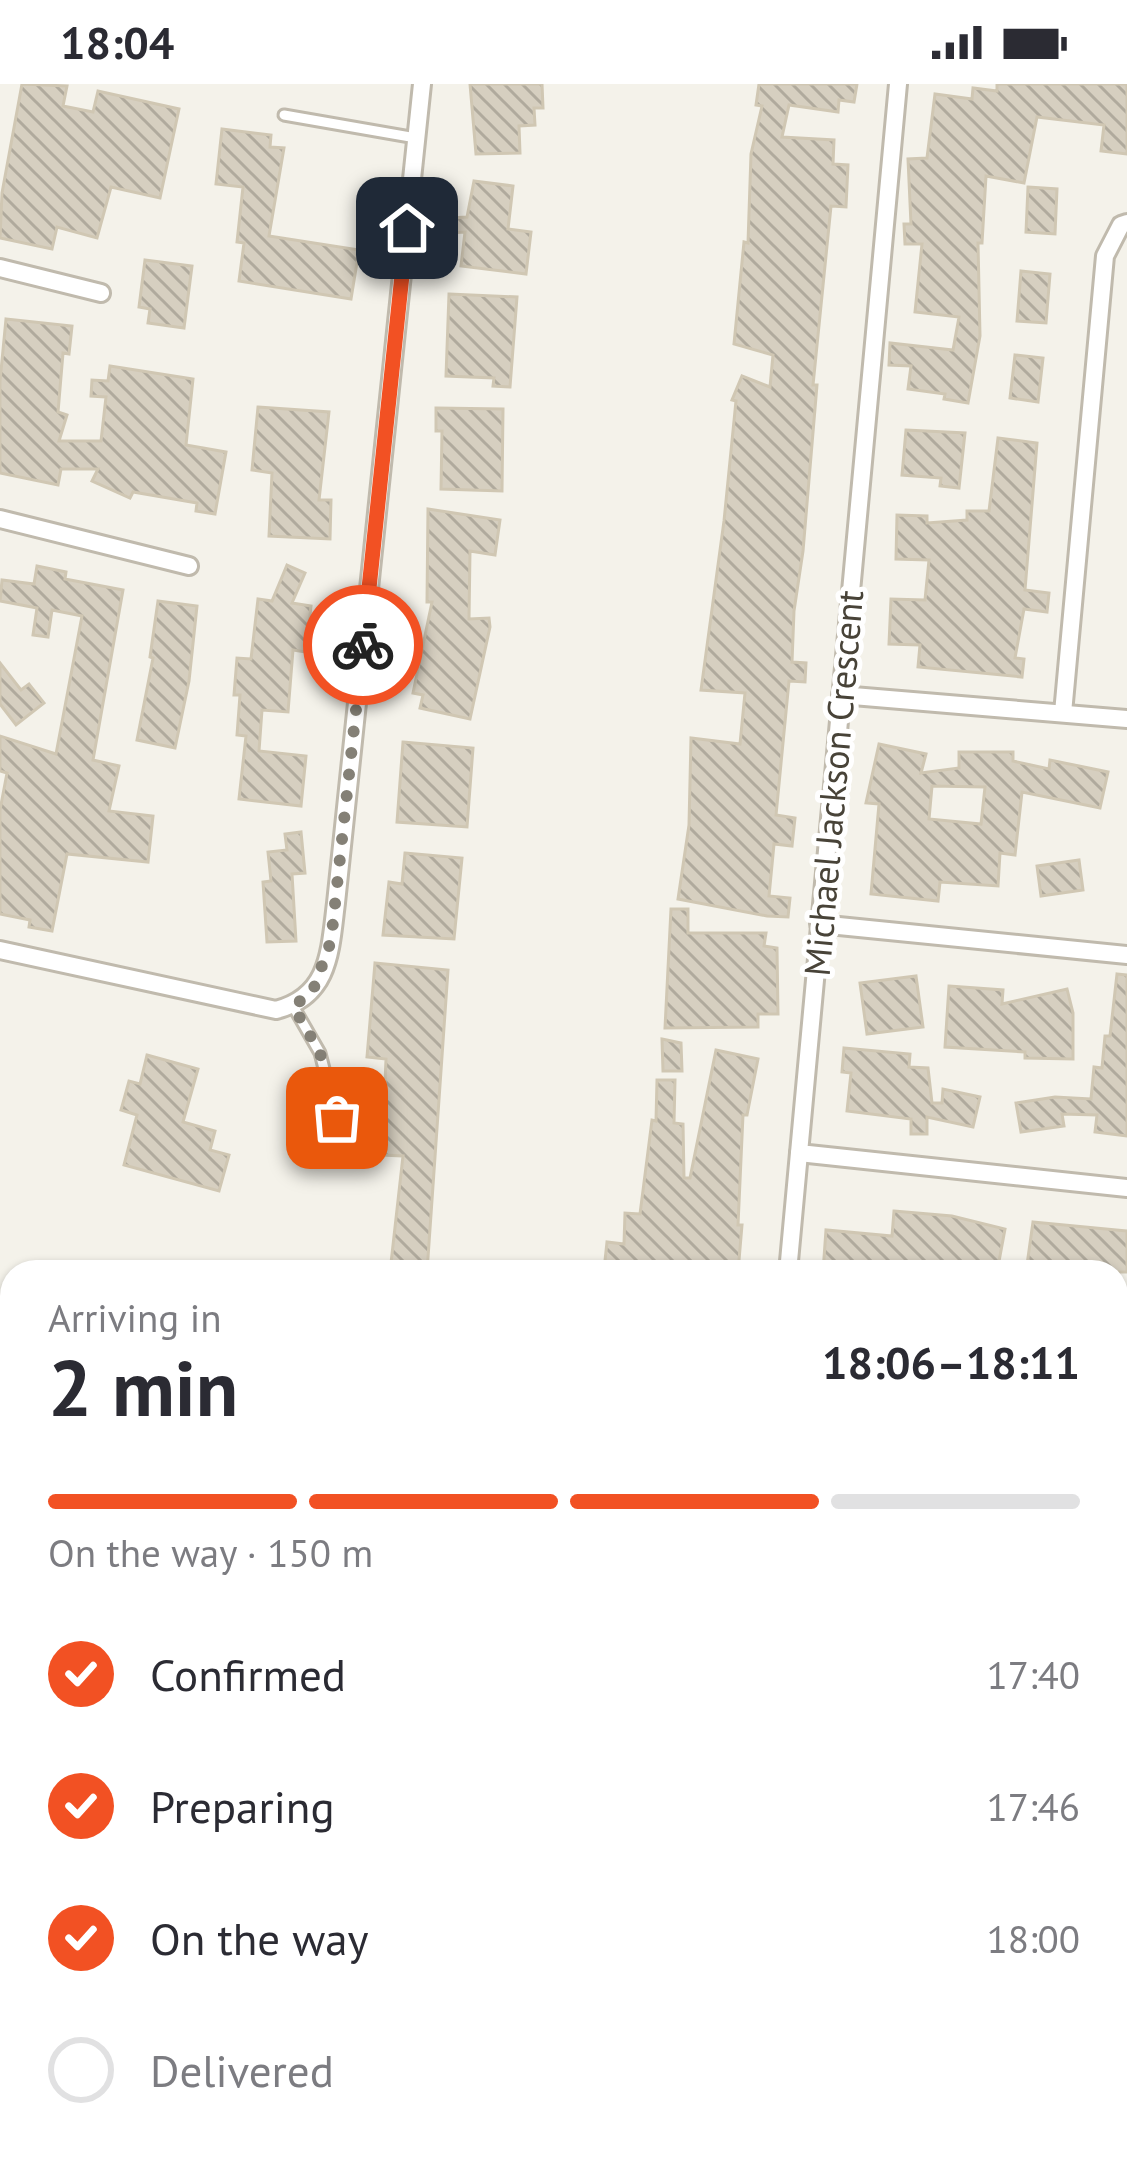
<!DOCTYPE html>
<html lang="en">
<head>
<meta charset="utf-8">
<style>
  body { margin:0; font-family:"PT Sans",sans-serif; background:#f2f2f3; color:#2b2b33; height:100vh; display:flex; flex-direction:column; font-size:45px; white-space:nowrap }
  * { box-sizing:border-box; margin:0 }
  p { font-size:39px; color:#7c7c81 }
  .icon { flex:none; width:66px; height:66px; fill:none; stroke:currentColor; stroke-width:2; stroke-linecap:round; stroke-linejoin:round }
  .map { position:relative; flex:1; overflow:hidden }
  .details { position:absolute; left:0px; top:1176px; width:1128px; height:900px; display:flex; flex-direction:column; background:#fff; border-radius:36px 36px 0 0; box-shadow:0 3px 9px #0004 }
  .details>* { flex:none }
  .pin { position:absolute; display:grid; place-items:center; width:102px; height:102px; color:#fff; margin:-51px; border-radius:24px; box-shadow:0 6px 18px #0006 }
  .courier { position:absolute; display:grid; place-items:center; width:120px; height:120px; margin:-60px; border:9px solid #f25123; border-radius:50%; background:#fff; color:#222; box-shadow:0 3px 15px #0007 }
  .head em { font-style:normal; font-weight:700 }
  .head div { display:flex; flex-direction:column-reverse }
  .head { display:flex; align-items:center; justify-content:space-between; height:204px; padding:0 48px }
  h1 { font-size:78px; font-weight:700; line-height:90px }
  .bar { display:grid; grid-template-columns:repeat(4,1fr); gap:18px 12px; align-content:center; height:144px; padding:0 48px }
  .bar i { height:15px; border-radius:9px; background:#e1e1e2 }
  .bar .current { background:#f25123 }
  .bar p { grid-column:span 4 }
  ol { padding:0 48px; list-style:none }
  li { display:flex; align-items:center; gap:36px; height:132px }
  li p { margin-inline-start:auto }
  li .icon { padding:12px; border-radius:50%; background:#f25123; color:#fff; stroke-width:4 }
  li:last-child { color:#7c7c81 }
  li i { width:66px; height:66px; border:6px solid #e1e1e2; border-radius:50% }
  .status { display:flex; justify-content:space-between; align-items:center; height:84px; padding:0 60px; background:#fff; direction:ltr }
  .status svg { height:33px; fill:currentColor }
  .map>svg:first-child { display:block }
  .building { fill:url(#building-back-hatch); stroke:#d0c7b3; stroke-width:3; fill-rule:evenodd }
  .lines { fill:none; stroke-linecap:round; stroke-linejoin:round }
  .service-casing { stroke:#c0baad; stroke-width:15 }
  .minor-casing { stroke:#c0baad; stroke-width:22 }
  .service { stroke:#fff; stroke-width:9 }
  .minor { stroke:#fff; stroke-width:16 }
  .done { stroke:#848076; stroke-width:12; stroke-dasharray:0 21.6 }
  .route { stroke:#f25123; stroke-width:15 }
  .labels { text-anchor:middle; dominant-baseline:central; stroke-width:10; stroke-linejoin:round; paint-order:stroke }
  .street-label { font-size:36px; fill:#484338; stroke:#fff }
</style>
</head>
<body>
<div class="status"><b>18:04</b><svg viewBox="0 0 49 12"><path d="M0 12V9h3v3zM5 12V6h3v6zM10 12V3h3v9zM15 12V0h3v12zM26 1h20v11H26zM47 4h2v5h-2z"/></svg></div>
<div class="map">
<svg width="1127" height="2076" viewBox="0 0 1127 2076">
  <defs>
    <pattern id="building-back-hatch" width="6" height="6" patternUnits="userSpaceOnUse" patternTransform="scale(3)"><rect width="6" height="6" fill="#d6cfc0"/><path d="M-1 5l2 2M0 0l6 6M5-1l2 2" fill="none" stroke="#b0aa9d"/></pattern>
  </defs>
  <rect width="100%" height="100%" fill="#f4f2ea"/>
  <g class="building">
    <path d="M22 0 67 2 63 22 93 28 98 7 179 25 160 114 111 103 97 154 57 143 52 165 0 154 2 109Z"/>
    <path d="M470 0H542L543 24H534L535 41 519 42 520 69 476 70Z"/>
    <path d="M759 0H857L854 18 839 16 838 28 789 21 782 53 834 56 833 80 848 81 846 123 831 122 813 301H817L803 467 794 527 792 578 806 579 805 598 789 597 776 731 795 734 792 762 774 760 769 812 790 814 788 833 767 832 678 815 689 741 691 654 740 660 745 609 701 606 724 437 736 317 732 316 742 292 770 303 773 271 734 260 744 158 748 159 751 70 762 22 756 21Z"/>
    <path d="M997 0H1127V70L1101 67 1104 41 1037 33 1024 99 986 92 982 159H978L980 252 968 319 944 315 945 310 908 305 911 282 889 281 890 259 953 266 959 233 915 228 922 160H905L904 140H911L908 75 927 74 935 10 972 15 973 4 997 7Z"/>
    <path d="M222 45 271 51 270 63 284 64 269 152 359 166 351 215 239 197 244 159 237 158 243 103 216 100Z"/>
    <path d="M474 97 513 102 508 145 531 148 526 190 461 182 465 148 434 150 433 135 467 133Z"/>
    <path d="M1028 103 1057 105 1055 150 1026 148Z"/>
    <path d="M145 176 192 182 184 244 148 239 150 225 139 223Z"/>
    <path d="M1021 187 1050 190 1046 239 1017 237Z"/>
    <path d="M449 210 517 213 510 303 493 302 494 294 446 292Z"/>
    <path d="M6 235 72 242 69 270 63 269 58 328 67 331 59 357H101L106 313 91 312 92 296 108 297 110 282 193 295 186 361 226 368 215 430 196 427 197 419 133 408 130 414 92 397 98 385H61L58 401 0 389V297Z"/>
    <path d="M1015 271 1043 274 1038 318 1010 314Z"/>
    <path d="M258 323 329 328 319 416H331L330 455 269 452 272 389 252 386Z"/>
    <path d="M436 324 503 325 502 407 441 405 442 347H436Z"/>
    <path d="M906 346 965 349 959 404 940 402 941 394 902 391Z"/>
    <path d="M998 354 1037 359 1025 506 1049 509 1047 528 1024 525 1015 574 1024 575 1022 593 918 583 920 561 889 560 891 515 925 516 929 476 896 475 897 431 927 432V439L967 436V427H989Z"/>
    <path d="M428 425 500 436 495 471 470 467 469 535 489 534 490 543 470 635 420 624 423 611 413 609 432 518H427Z"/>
    <path d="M287 481 305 489 292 519 311 522 306 568 293 566 288 628 262 626 259 667 306 672 301 722 239 715 246 652 237 651 240 611H234L237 574 251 575 258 515 272 517Z"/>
    <path d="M37 482 66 488 65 495 123 506 93 676 119 682 109 727 153 732 148 778 67 770 52 847 29 843 30 836 0 830V726L7 689 0 687V652L56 670 82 532 52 526 48 553 33 551 37 524 0 517 2 496 34 500Z"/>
    <path d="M158 517 197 522 189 597 175 664 137 656 153 574 150 573Z"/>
    <path d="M0 579 21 606 29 600 44 619 16 641 0 620Z"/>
    <path d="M403 658 473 664 467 743 397 738Z"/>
    <path d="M879 660 926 670 921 689 959 684V668H1013V677L1049 685 1050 676 1108 688 1100 724 1022 708 1015 771 1000 769 998 802 940 798 938 817 871 810 879 720 866 719ZM932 702 985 703 981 740 929 735Z"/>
    <path d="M301 748 305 789 292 790 296 857 267 858 263 798 271 797 268 768 287 766 285 750Z"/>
    <path d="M405 769 462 774 454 855 383 851 389 798 402 800Z"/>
    <path d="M1079 776 1083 806 1041 812 1037 782Z"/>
    <path d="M671 825H688V849H766L764 862 777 864 778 930H758V943L665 944Z"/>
    <path d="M375 879 448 886 427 1188H390L403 1072 382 1071 386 975 367 973Z"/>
    <path d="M1117 890 1127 891V1052L1095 1048 1097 1031 1062 1030 1064 1042 1021 1048 1016 1019 1055 1013 1091 1015 1094 983 1102 984 1105 952H1110Z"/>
    <path d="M916 892 923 943 867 950 860 899Z"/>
    <path d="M949 902 1003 906 1002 920 1067 905 1073 929V975L1025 974V968L945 963Z"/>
    <path d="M662 955 681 959 682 987H663Z"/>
    <path d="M844 964 910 970 909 983 928 984 932 1019H942L943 1005 980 1013 973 1043 927 1033V1050H911V1035L847 1027 851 989 842 988Z"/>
    <path d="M716 966 758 975 747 1031H743L738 1141H742L738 1188 604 1186 607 1158 624 1160 625 1129 640 1130 652 1036 656 1037 657 996H675L674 1039 683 1040 684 1094H690Z"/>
    <path d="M147 971 198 985 183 1038 215 1047 210 1066 229 1071 219 1107 124 1081 137 1031 121 1026 129 997 140 1000Z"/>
    <path d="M894 1127 952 1132 1005 1145 997 1188H931V1183L881 1178 880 1188H823L826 1146 892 1152Z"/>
    <path d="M1033 1138 1127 1147V1188H1026Z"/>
  </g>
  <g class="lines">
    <defs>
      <g id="service">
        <path d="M284 31 416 54"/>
        <path d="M293 922 320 969 346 1071"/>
      </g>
      <g id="minor">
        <path d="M898 0 799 1069 1127 1104"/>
        <path d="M0 184 101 209"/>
        <path d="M0 435 189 482"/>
        <path d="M841 611 1127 635"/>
        <path d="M1063 629 1105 172 1121 141 1127 139"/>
        <path d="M819 840 1127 871"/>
        <path d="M0 866 276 926C330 912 330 867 336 819L422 0"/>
        <path d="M788 1188 799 1069"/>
        <path d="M0 1287 12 1289"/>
        <path d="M1116 1369 1127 1356"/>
        <path d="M0 1516 12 1518"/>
        <path d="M1116 1978 1127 1993"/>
        <path d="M566 2064 576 2076"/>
        <path d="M940 2064 949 2076"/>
        <path d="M147 2076 149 2064"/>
        <path d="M294 2076 296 2064"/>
        <path d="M675 2076 691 2064"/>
      </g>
    </defs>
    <use href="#service" class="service-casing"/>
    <use href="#minor" class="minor-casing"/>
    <use href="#service" class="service"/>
    <use href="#minor" class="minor"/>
  </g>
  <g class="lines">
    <path class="done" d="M337 1034 320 969 293 922 312 909 331 857 363 561"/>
    <path class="route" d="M363 561 407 144"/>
  </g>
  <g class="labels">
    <g class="street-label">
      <text transform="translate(833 699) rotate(-85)">Michael Jackson Crescent</text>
    </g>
  </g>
</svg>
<div class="pin" style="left:337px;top:1034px;background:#ea580c"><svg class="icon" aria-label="bag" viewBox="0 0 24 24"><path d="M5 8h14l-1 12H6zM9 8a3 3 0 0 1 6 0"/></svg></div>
<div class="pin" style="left:407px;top:144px;background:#1f2937"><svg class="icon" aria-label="home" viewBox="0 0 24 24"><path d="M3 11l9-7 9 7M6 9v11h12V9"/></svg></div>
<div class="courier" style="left:363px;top:561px"><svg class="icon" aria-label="bike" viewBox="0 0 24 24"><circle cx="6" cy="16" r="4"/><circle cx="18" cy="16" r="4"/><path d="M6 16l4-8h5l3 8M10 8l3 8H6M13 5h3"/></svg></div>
<section class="details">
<div class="head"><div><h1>2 min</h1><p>Arriving in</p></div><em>18:06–18:11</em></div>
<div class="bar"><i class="current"></i><i class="current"></i><i class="current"></i><i></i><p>On the way · 150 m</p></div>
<ol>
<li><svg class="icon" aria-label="check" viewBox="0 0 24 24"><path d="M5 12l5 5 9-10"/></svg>Confirmed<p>17:40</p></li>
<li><svg class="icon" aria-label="check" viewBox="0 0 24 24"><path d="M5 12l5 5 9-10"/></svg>Preparing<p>17:46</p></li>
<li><svg class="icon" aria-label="check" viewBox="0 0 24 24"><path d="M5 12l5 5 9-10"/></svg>On the way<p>18:00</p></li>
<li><i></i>Delivered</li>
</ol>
</section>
</div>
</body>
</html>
